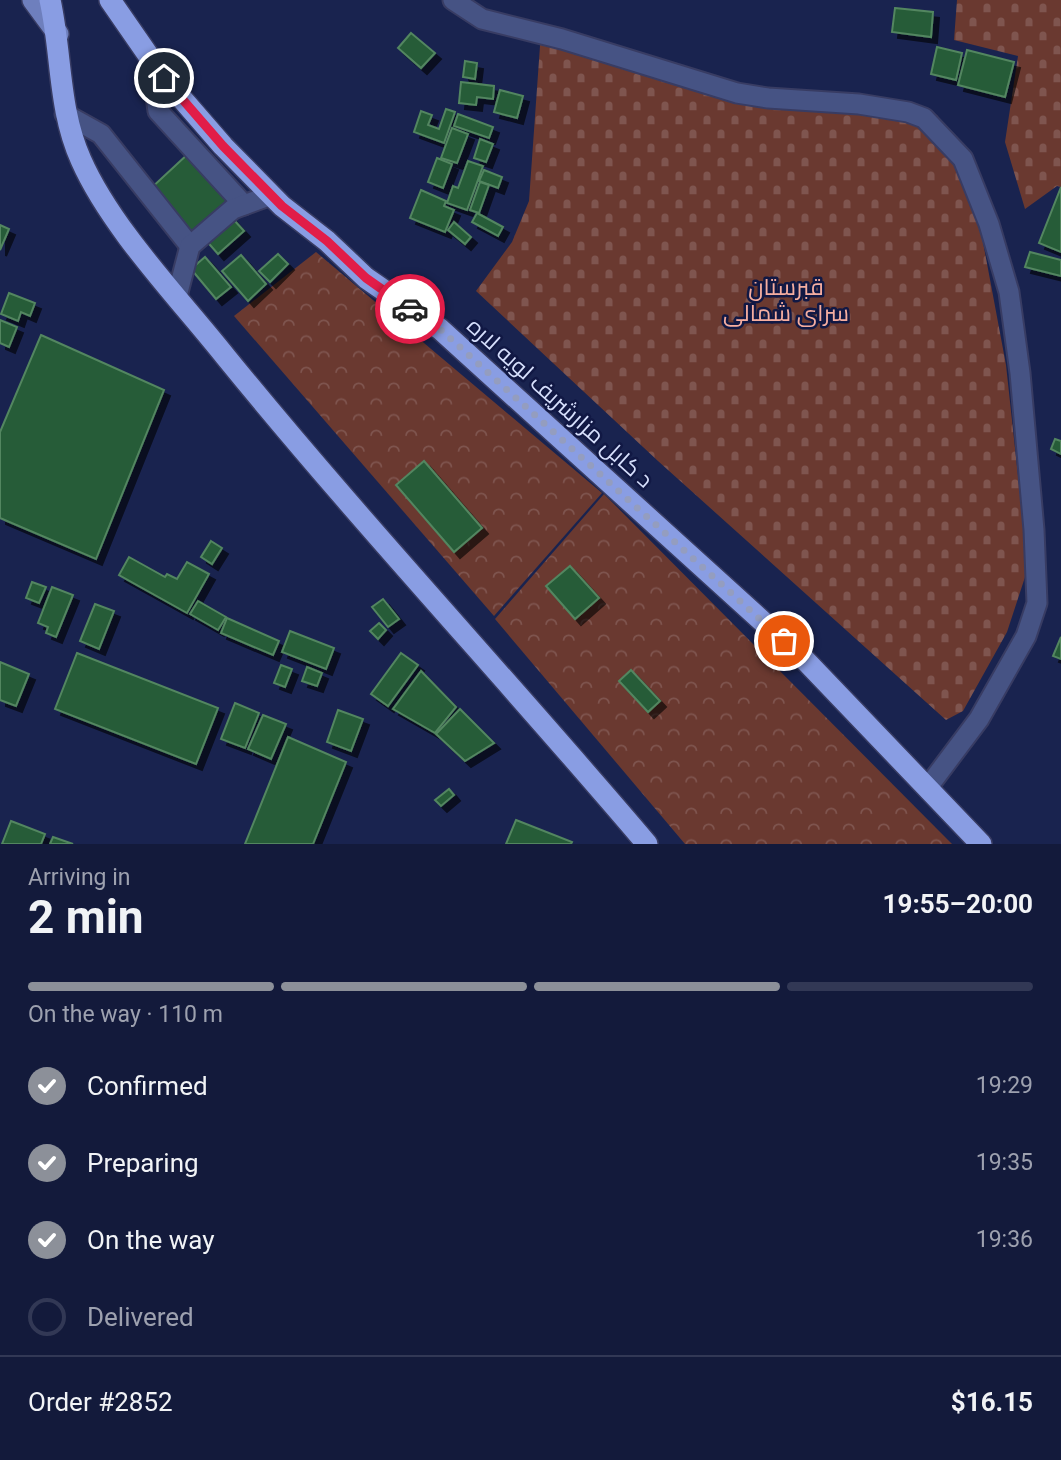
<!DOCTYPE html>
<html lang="en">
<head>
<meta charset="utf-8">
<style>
  body { margin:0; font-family:Roboto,Cairo,sans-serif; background:#1c2342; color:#f1f3f6; height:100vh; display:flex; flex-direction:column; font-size:26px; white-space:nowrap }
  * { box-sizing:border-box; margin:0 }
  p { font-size:23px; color:#9da1af }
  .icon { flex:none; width:38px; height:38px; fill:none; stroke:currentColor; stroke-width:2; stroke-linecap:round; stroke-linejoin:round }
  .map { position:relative; height:844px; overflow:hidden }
  .panel { display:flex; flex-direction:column; background:#131a3b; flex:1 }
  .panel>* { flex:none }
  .pin { position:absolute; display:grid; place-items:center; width:60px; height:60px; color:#fff; margin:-30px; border:4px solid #fff; border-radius:50%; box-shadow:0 2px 7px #0007 }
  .courier { position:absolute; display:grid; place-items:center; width:70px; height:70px; margin:-35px; border:5px solid #e11d48; border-radius:50%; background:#fff; color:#222; box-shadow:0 2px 9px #0007 }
  .overview em { font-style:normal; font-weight:700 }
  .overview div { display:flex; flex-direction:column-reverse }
  .overview { display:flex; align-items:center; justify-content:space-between; height:119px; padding:0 28px }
  h1 { font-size:46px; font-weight:700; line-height:52px }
  .bar { display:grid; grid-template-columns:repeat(4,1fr); gap:10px 7px; align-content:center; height:84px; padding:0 28px }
  .bar i { height:9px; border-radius:5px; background:#323855 }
  .bar .active { background:#8c9099 }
  .bar p { grid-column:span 4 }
  .line { display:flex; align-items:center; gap:18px; padding:0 28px; border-top:2px solid #323855 }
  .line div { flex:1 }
  ol { padding:0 28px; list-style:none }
  li { display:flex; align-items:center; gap:21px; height:77px }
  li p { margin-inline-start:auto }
  li .icon { padding:7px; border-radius:50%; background:#8c9099; color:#fff; stroke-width:4 }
  li:last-child { color:#9da1af }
  li i { width:38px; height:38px; border:4px solid #323855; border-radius:50% }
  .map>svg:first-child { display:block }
  .cemetery { fill:url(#cemetery-stones) }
  .park { fill:url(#park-crowns) }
  .building { fill:#275b37; stroke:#528660; stroke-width:2; filter:url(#shadow) }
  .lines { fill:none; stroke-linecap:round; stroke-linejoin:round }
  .minor-casing { stroke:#383c63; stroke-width:23 }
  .major-casing { stroke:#383c63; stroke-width:24 }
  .highway-casing { stroke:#383c63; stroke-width:24 }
  .minor { stroke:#465384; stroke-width:19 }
  .major { stroke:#6e7fbd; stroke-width:21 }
  .highway { stroke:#899de3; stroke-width:21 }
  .done { stroke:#949dbf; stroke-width:7; stroke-dasharray:0 12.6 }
  .route { stroke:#e11d48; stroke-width:9 }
  .labels { text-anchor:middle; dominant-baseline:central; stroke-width:5; stroke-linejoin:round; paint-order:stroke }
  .park-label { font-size:23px; fill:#f6aea0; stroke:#111844 }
  .street-label { font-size:23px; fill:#d6dffc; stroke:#111844 }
</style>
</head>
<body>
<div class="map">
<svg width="1061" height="844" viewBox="0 0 1061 844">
  <defs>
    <pattern id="cemetery-stones" width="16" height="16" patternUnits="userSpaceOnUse" patternTransform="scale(1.75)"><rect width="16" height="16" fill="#6a3930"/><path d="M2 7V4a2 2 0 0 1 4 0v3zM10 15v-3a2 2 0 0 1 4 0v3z" fill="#7f554f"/></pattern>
    <pattern id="park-crowns" width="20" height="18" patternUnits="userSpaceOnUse" patternTransform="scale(1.75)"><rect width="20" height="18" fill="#6a3930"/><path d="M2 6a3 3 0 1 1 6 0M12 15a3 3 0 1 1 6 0" fill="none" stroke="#7f554f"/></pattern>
    <filter id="shadow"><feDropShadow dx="6" dy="6" stdDeviation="0" flood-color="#0009"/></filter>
  </defs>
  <rect width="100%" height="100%" fill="#19234f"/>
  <g class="cemetery">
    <path d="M957 0H1061V187L1057 186 1025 209 1005 142 1018 56 954 40Z"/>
    <path d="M541 32 765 94 905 109 937 115 968 162 1006 365 1028 568 1007 632 963 711 946 720 658 461 476 291 512 242 529 201Z"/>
  </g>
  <g class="park">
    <path d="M316 252 602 493 494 616 234 316Z"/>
    <path d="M604 494 952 844H685L495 619Z"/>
  </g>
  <g class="building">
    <path d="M895 8 933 12 931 37 892 32Z"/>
    <path d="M411 33 435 53 421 68 398 48Z"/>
    <path d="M937 47 962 53 956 80 931 74Z"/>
    <path d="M967 50 1014 62 1005 97 958 85Z"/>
    <path d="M465 61 477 63 475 79 463 77Z"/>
    <path d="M461 82 494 86 493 99 477 97 476 105 459 103Z"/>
    <path d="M500 90 523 96 517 118 494 112Z"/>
    <path d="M446 109 455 112 444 143 414 132 421 111 432 115 428 125 439 129Z"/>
    <path d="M458 114 493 127 489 138 454 126Z"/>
    <path d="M452 128 468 134 457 163 441 158Z"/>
    <path d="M480 139 493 144 486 162 474 158Z"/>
    <path d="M189 153 232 200 223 208 244 231 218 254 197 230 190 236 149 190Z"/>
    <path d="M437 158 452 164 443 188 428 182Z"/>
    <path d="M468 161 483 166 467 210 447 203 453 186 458 188Z"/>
    <path d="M484 170 502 177 498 188 479 181Z"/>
    <path d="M480 182 489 185 479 213 470 210Z"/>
    <path d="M1061 187V252L1039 243Z"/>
    <path d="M421 190 446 201 444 206 454 210 445 232 410 218Z"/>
    <path d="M477 213 503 227 498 236 472 222Z"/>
    <path d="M454 222 471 237 465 244 448 230Z"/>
    <path d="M0 225 9 229 0 250Z"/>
    <path d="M1030 252 1061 260V276L1025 267Z"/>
    <path d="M278 254 288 264 270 282 259 271Z"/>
    <path d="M241 255 266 284 248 301 222 271Z"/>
    <path d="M205 257 231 287 216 299 191 269Z"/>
    <path d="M9 293 35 303 30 316 21 312 18 321 1 314Z"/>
    <path d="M0 320 17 327 9 347 0 343Z"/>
    <path d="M41 335 164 390 96 559 0 518V432Z"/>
    <path d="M1055 439 1061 441V454L1051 449Z"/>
    <path d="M424 461 482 528 454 552 396 485Z"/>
    <path d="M211 541 222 548 212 564 201 557Z"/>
    <path d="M129 557 165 577 167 574 177 579 187 562 209 574 187 613 119 575Z"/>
    <path d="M570 566 599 598 575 619 546 586Z"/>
    <path d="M32 582 46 587 39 603 26 598Z"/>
    <path d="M52 587 73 595 56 637 46 633 48 627 38 623Z"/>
    <path d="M383 599 399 619 388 627 372 607Z"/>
    <path d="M198 601 226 617 218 630 190 614Z"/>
    <path d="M95 604 114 611 99 649 80 641Z"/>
    <path d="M227 618 279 641 273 655 221 633Z"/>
    <path d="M379 623 386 630 378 639 370 631Z"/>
    <path d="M290 631 334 648 326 669 282 652Z"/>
    <path d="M1061 637V659L1053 656Z"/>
    <path d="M77 653 218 708 196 764 55 709Z"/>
    <path d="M401 653 418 665 388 706 371 694Z"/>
    <path d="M0 662 29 674 16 706 0 700Z"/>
    <path d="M281 665 292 669 285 687 274 683Z"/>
    <path d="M307 667 322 673 317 686 302 681Z"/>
    <path d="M631 670 660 701 648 712 619 681Z"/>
    <path d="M421 671 456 707 435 733 393 709Z"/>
    <path d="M235 703 259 713 245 748 221 739Z"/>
    <path d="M460 709 494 743 465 761 436 734Z"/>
    <path d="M338 710 363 719 351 751 327 742Z"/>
    <path d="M263 715 286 724 271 759 248 749Z"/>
    <path d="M288 737 346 762 313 844H245Z"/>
    <path d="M449 789 454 795 441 806 435 800Z"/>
    <path d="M516 820 572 842 571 844H506Z"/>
    <path d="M11 821 45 834 41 844H2Z"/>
    <path d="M53 837 73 844H50Z"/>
  </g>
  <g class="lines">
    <defs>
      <g id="minor">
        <path d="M453 0 482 19 562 39 737 93 768 98 859 104 908 112 924 118 963 159 989 224 1009 292 1020 373 1034 530 1037 603 1026 636 979 719 928 787"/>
        <path d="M151 60 158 111 244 205"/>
        <path d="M65 114 101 134 190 246"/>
        <path d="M177 296 190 246 233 209 271 195"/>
      </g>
      <path id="major" d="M33 0 58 34"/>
      <g id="highway">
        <path d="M50 0C62 54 58 109 81 160 111 228 178 297 225 356 360 522 508 680 647 844"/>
        <path d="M110 0 164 78 223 146 282 206 327 241 366 278 440 329 804 659 981 844"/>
      </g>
    </defs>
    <use href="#minor" class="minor-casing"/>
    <use href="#major" class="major-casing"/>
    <use href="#highway" class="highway-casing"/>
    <use href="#minor" class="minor"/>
    <use href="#major" class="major"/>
    <use href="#highway" class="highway"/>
  </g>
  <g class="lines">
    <path class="done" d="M410 309 440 329 784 641"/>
    <path class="route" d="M164 78 223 146 282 206 327 241 366 278 410 309"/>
  </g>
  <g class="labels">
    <g class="park-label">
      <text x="786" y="287">قبرستان<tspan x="786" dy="26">سرای شمالی</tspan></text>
    </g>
    <g class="street-label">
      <text transform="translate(560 403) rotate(42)">د کابل مزارشریف لویه لاره</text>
    </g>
  </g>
</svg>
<div class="pin" style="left:784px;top:641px;background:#ea580c"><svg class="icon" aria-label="bag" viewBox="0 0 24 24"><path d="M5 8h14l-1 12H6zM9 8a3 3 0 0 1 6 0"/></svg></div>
<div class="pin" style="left:164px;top:78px;background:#1f2937"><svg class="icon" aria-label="home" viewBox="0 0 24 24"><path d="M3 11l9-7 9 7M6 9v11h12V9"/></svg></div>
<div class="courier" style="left:410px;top:309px"><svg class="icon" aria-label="car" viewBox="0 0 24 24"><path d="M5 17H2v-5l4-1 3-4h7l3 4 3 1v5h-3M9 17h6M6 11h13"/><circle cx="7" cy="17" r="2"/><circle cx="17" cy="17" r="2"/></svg></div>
</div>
<section class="panel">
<div class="overview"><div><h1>2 min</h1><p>Arriving in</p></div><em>19:55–20:00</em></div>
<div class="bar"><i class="active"></i><i class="active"></i><i class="active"></i><i></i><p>On the way · 110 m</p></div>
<ol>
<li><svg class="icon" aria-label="check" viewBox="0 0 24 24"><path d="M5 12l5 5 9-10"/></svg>Confirmed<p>19:29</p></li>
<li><svg class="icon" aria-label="check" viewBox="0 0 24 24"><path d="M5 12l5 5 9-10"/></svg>Preparing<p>19:35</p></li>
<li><svg class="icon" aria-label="check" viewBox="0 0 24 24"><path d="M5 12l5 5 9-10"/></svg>On the way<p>19:36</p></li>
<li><i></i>Delivered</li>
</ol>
<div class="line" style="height:91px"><div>Order #2852</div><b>$16.15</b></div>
</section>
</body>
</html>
